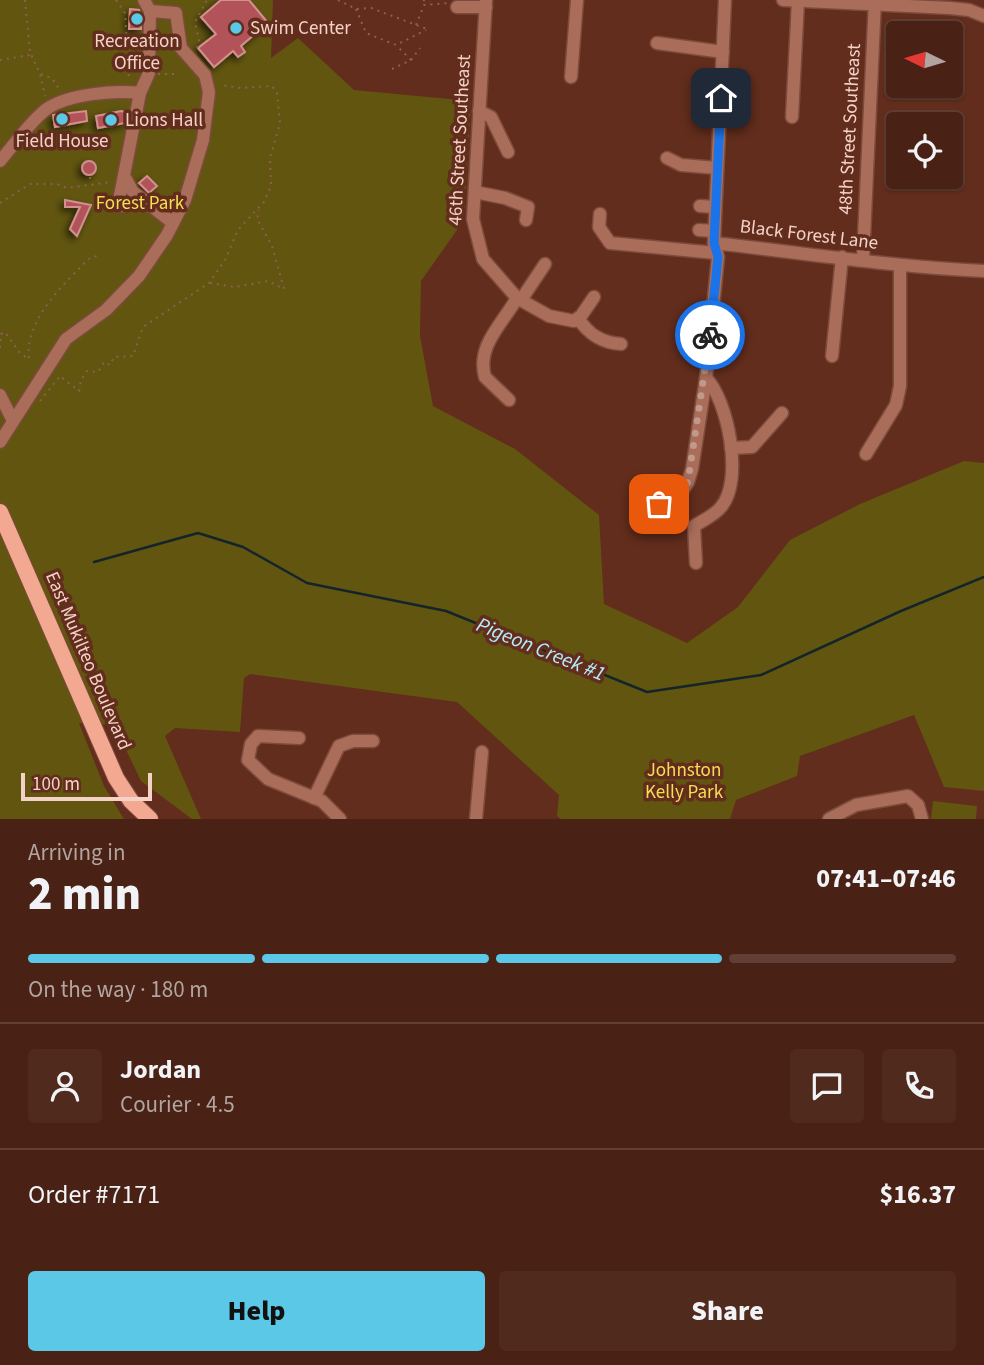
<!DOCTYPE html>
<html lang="en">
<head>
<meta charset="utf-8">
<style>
  body { margin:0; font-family:"Source Sans 3",sans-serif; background:#512a1e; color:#f1f3f6; height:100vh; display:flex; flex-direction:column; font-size:26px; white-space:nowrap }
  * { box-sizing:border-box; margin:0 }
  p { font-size:23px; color:#b2a4a0 }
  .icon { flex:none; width:38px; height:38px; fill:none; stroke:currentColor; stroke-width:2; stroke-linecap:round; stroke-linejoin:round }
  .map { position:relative; height:819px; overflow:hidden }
  .details { display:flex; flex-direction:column; background:#4a2215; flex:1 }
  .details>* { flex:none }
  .needle { width:46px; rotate:275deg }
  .tools { position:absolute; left:886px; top:21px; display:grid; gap:14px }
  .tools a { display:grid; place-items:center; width:77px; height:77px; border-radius:7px; background:#4a2215; box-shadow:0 2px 5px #0004,0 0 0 2px #613f34; font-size:35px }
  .scale { position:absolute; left:21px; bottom:18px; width:131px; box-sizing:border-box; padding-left:7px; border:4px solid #f4d2c8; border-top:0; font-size:19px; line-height:24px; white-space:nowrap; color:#f4d2c8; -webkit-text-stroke:5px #622d1c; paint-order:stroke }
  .pin { position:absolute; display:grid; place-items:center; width:60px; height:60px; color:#fff; margin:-30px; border-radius:14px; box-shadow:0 4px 10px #0006 }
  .courier { position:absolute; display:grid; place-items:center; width:70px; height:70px; margin:-35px; border:5px solid #1a73e8; border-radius:50%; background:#fff; color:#222; box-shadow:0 2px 9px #0007 }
  .overview em { font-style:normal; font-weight:800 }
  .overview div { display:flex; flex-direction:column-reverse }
  .overview { display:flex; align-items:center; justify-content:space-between; height:119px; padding:0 28px }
  h1 { font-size:46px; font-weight:800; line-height:52px }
  .bar { display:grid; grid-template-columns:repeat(4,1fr); gap:10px 7px; align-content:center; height:84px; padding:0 28px }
  .bar i { height:9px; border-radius:5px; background:#613f34 }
  .bar .current { background:#5ac8e6 }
  .bar p { grid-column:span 4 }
  .line { display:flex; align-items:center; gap:18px; padding:0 28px; border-top:2px solid #613f34 }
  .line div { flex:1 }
  .round { display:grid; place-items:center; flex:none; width:74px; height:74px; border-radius:7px; background:#512a1e }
  .primary-button { display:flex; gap:14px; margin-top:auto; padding:14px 28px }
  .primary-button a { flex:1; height:80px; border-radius:7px; background:#5ac8e6; color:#111; font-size:28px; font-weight:800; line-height:80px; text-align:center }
  .primary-button a+a { background:#512a1e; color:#f1f3f6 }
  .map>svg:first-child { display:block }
  .green { fill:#615510 }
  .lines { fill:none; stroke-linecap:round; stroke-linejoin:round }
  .stream { stroke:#14252a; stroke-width:2.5 }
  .building { fill:#b15358; stroke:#d39091; stroke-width:2; filter:url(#shadow) }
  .minor-casing { stroke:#7c4b3b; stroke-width:15 }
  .major-casing { stroke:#7c4b3b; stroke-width:18 }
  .path { stroke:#8e5f50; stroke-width:2; stroke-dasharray:2 5; stroke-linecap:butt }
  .minor { stroke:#a96d5a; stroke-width:12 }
  .major { stroke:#f2a891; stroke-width:16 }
  .done { stroke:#c1988c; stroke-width:7; stroke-dasharray:0 12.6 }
  .route { stroke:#1a73e8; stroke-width:9 }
  .poi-dot { fill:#5ac8e6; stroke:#622d1c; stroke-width:2.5 }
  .labels { text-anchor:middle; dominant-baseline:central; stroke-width:7; stroke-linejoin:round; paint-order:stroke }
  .poi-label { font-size:19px; fill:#f4d2c8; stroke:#622d1c; text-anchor:start }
  .street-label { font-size:19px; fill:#f4d2c8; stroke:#622d1c }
  .park-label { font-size:19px; fill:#f6dd56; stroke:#622d1c }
  .water-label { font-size:21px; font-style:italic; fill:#b4ecfd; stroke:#622d1c }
</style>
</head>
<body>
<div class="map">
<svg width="984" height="819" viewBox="0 0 984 819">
  <defs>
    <filter id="shadow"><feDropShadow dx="-3.5" dy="3.5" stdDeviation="3.5" flood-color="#0009"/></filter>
  </defs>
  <rect width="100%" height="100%" fill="#622d1c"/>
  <g class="green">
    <path d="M0 0H273L271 58 298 38 354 90 471 101 464 220 421 281 420 336 433 406 515 449 599 515 604 604 687 643 738 607 790 540 860 504 964 461 984 463V791L944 787 914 715 800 756 797 776 736 800 730 819H561L557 816 559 795 457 702 250 674 244 678 240 732 175 728 165 736 201 819H192L141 781 114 725 79 723 104 786 124 819H0Z"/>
    <path d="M933 801 977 806 976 819H931Z"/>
  </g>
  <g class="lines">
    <path class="stream" d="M94 562 198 533 243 547 307 583 446 611 647 692 761 675 901 611 984 577"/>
  </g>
  <g class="building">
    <path d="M221 0H249L268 23 241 46 245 52 238 57 233 51 214 67 198 48 216 34 201 17Z"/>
    <path d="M130 9 139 10 141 29H129Z"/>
    <path d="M86 111 87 121 55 127 53 115Z"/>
    <path d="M121 111 125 112V123L98 128 96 116Z"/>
    <circle cx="89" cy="168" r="7"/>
    <path d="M147 176 157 186 149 193 139 183Z"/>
    <path d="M65 200 91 205 77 236 70 229 80 207H65Z"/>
  </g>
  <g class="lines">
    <defs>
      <g id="minor">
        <path d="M144 0 150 11 149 73 140 93 118 206 149 204"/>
        <path d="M486 0 473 219 483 259 517 298 549 316 574 321 581 316 594 297"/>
        <path d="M783 0 950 8 969 10 984 16"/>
        <path d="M457 7H486"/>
        <path d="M657 43 723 52"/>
        <path d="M571 77 577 0"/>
        <path d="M479 111 491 117 508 152"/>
        <path d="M792 117 798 1"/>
        <path d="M667 158 681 165 717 168"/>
        <path d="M0 161C13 146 33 118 48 108 70 94 115 90 140 93"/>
        <path d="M126 179 133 192 173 223"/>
        <path d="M475 192 505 198 528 207 526 220"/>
        <path d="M700 206 715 207"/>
        <path d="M600 214 599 227 610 243 716 253"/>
        <path d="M699 230 714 231"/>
        <path d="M714 243C804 253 893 267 984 271"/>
        <path d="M863 259 875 0"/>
        <path d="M521 300 545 264"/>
        <path d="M578 318C589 335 602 343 621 344"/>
        <path d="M832 356 842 257"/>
        <path d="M0 395 12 419"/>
        <path d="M509 400 485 377C476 346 503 323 517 298"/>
        <path d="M0 442 66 339 106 310 139 276 167 235 185 200 203 140 209 92 205 75 181 48 176 13 150 11"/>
        <path d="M731 448 752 447 782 413"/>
        <path d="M866 454 896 405 900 386V267"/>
        <path d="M659 504 678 498 688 482 692 469 706 378 718 257 714 243 725 0"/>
        <path d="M696 563 694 526C702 521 715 515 721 507 744 481 728 400 706 378"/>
        <path d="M299 738 258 736 251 744 248 760 268 779 322 801 340 819"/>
        <path d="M314 798 339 746 353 741H373"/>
        <path d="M476 819 482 752"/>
        <path d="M829 819 856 805 908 796 918 805 922 819"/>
      </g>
      <path id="major" d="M0 512 116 778 131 801 150 819"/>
    </defs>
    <use href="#minor" class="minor-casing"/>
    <use href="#major" class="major-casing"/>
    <g class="path">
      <path d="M25 0 30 52 40 74 45 96"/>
      <path d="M116 0 125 13 129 81"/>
      <path d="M338 0 356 9 371 8 427 29"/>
      <path d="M423 0 430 2"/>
      <path d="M356 9 366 33 396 45 426 30"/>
      <path d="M416 25 424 5 448 3"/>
      <path d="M197 48 199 41 195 22 207 0"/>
      <path d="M0 60 30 55"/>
      <path d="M411 60 420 48"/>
      <path d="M392 69 411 60 397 46"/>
      <path d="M41 74 52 78 59 89"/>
      <path d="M158 74H175"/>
      <path d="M90 177V184"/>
      <path d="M0 203 30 184H57L67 188 111 182"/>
      <path d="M210 283 235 287 268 281 284 289 272 246 257 219 259 210"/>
      <path d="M0 348 1 334 5 332 20 353 29 359C24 321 64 283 90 258L97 256"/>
      <path d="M40 401 60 376 79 391 81 380 87 371 98 372 104 362 110 365 114 357 133 356 143 327 209 283 225 260 238 230 264 202 271 186 270 158 280 123 277 93 272 86 241 88 220 85"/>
    </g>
    <use href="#minor" class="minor"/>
    <use href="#major" class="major"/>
  </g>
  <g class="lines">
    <path class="done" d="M659 504 678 498 688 482 710 335"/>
    <path class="route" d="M710 335 718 257 714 243 721 98"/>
  </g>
  <g class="poi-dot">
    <circle cx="137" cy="19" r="7"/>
    <circle cx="236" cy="28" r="7"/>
    <circle cx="62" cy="119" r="7"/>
    <circle cx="111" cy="120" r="7"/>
  </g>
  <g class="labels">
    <g class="poi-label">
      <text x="250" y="28">Swim Center</text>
      <text x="137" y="41" text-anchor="middle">Recreation<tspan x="137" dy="22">Office</tspan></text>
      <text x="125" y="120">Lions Hall</text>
      <text x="62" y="141" text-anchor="middle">Field House</text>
    </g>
    <g class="street-label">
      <text transform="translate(850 129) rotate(-87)">48th Street Southeast</text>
      <text transform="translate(460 140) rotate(-87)">46th Street Southeast</text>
      <text transform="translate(809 235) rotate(7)">Black Forest Lane</text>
      <text transform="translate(88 661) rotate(67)">East Mukilteo Boulevard</text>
    </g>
    <g class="park-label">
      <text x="140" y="203">Forest Park</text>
      <text x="684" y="770">Johnston<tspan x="684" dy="22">Kelly Park</tspan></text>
    </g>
    <g class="water-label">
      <text transform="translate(541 649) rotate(22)">Pigeon Creek #1</text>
    </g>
  </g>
</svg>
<div class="tools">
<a><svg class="needle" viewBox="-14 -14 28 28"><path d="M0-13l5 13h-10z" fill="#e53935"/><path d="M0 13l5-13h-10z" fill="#b2a4a0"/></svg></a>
<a><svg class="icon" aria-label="locate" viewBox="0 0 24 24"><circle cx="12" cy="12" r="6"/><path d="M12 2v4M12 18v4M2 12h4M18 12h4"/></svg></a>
</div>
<div class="scale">100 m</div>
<div class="pin" style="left:659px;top:504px;background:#ea580c"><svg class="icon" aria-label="bag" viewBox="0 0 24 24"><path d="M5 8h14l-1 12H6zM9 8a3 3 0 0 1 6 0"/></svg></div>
<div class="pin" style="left:721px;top:98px;background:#1f2937"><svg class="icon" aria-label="home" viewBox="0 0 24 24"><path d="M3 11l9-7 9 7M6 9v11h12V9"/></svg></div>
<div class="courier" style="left:710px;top:335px"><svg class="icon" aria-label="bike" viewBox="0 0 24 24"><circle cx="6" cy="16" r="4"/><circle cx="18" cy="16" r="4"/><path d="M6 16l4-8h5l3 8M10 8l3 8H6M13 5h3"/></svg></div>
</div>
<section class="details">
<div class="overview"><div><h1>2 min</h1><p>Arriving in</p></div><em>07:41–07:46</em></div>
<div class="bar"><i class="current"></i><i class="current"></i><i class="current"></i><i></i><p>On the way · 180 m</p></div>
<div class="line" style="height:126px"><a class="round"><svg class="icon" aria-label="person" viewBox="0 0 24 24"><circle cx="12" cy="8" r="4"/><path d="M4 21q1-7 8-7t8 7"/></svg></a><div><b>Jordan</b><p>Courier · 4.5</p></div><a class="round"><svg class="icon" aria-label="chat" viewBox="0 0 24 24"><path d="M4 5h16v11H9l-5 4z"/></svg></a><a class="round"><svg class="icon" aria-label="phone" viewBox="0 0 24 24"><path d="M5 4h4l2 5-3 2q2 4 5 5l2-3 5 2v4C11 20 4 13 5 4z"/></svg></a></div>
<div class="line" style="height:91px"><div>Order #7171</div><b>$16.37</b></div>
<div class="primary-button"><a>Help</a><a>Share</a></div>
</section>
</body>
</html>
